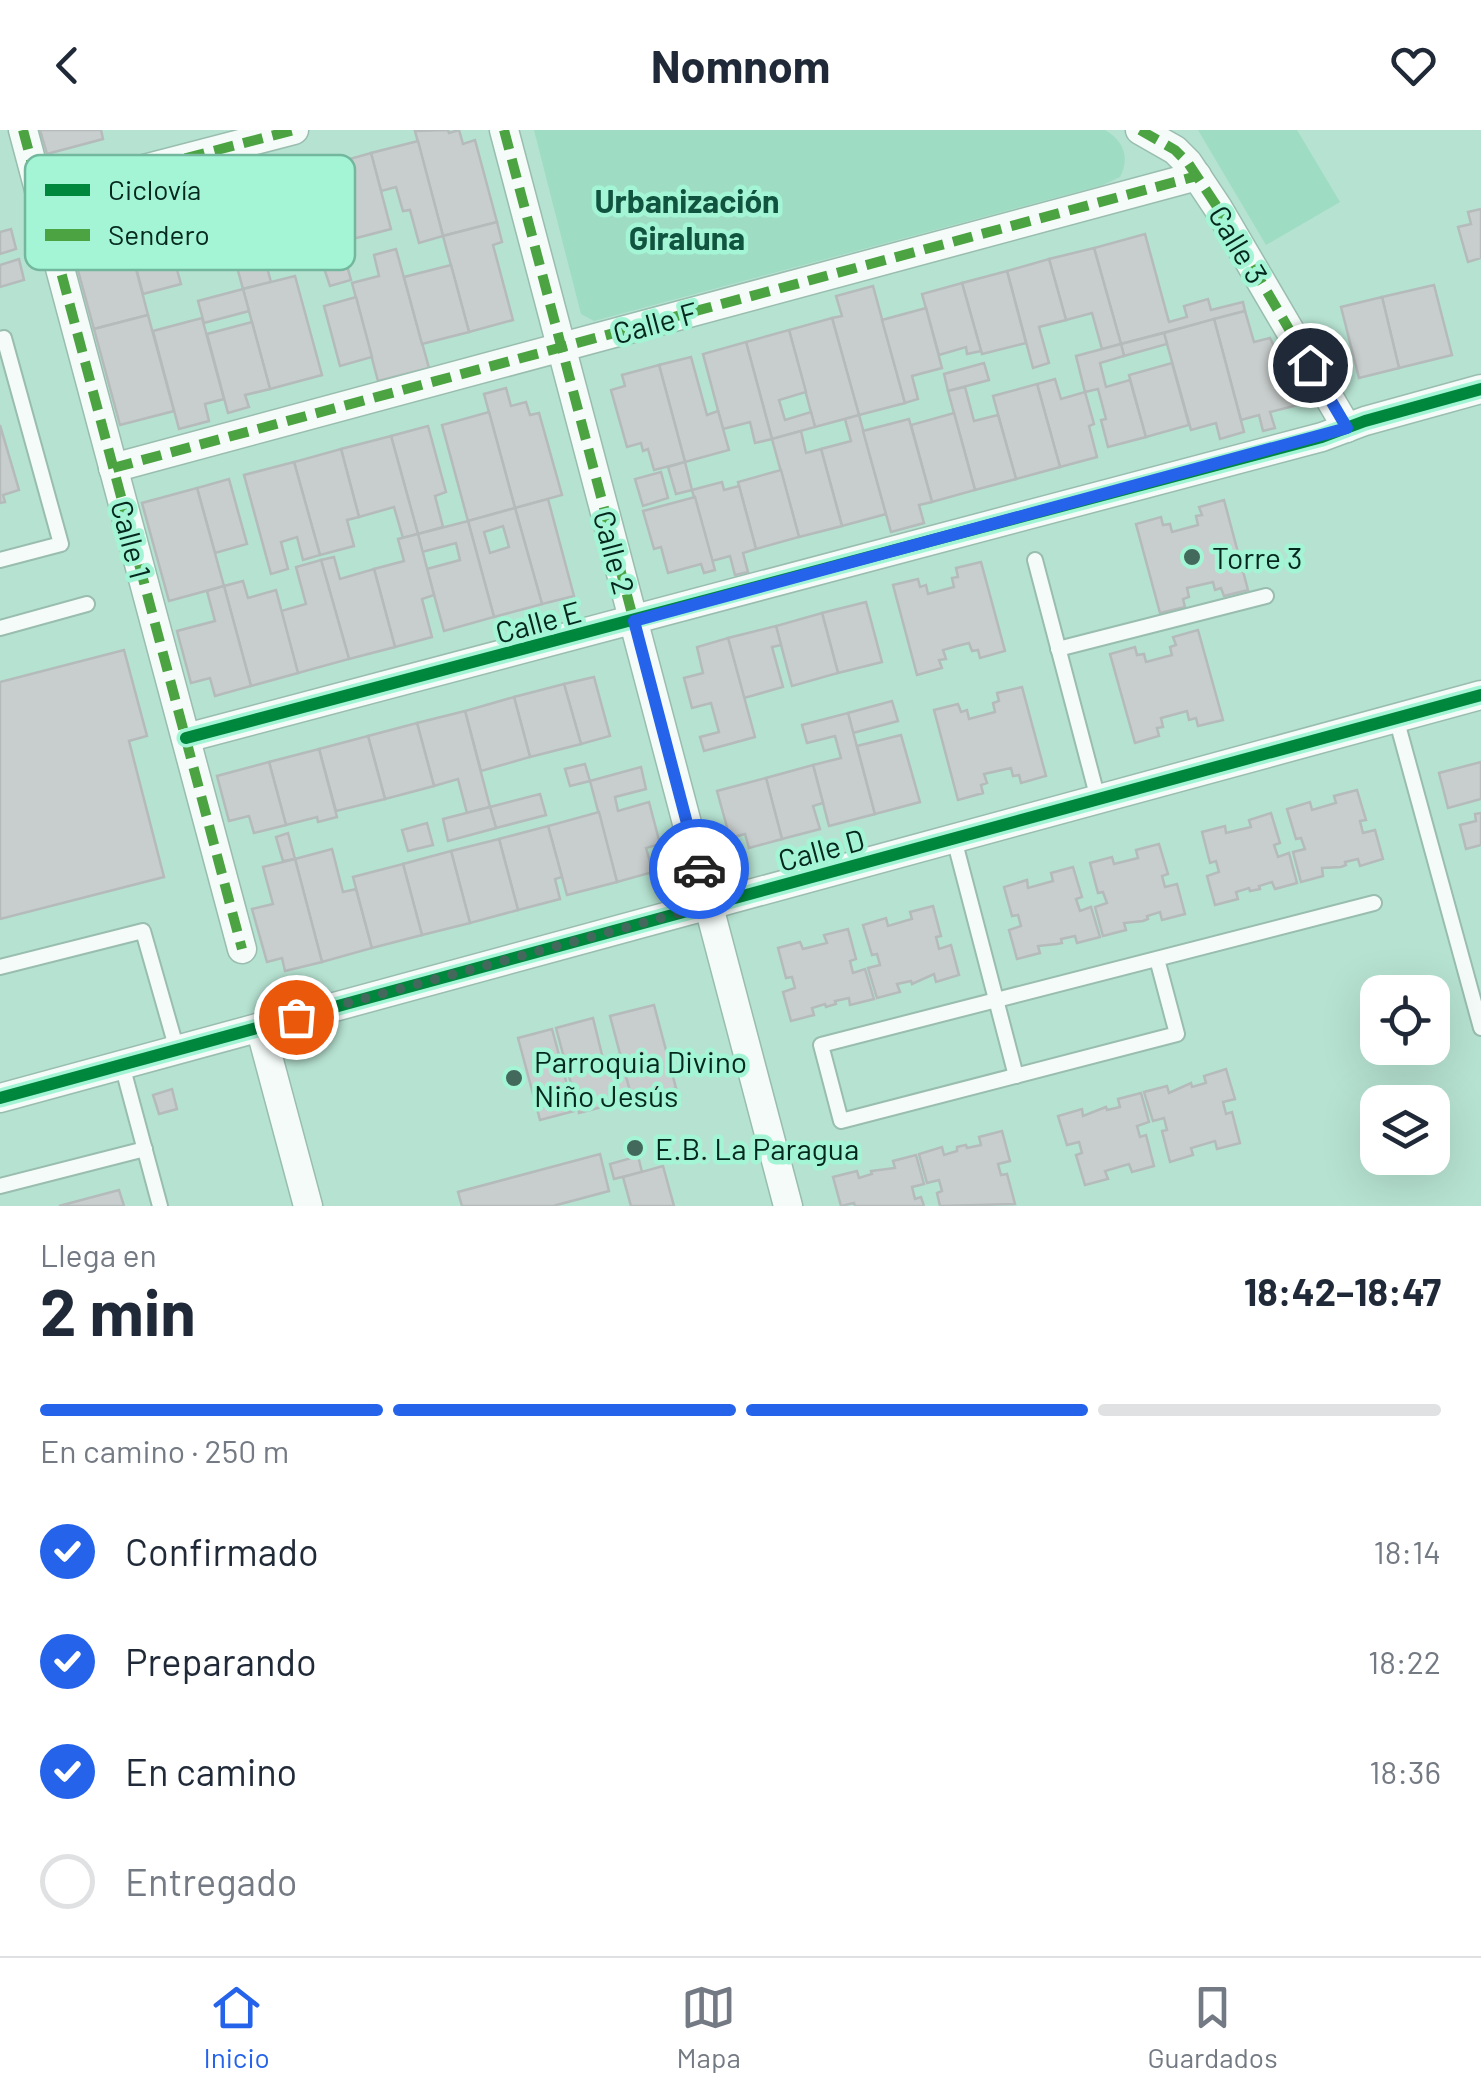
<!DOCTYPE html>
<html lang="es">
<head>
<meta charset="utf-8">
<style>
  body { margin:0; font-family:Barlow,sans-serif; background:#f6f6f7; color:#1f2937; height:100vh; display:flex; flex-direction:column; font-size:38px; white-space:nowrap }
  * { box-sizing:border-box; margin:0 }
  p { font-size:32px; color:#747a83 }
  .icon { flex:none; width:55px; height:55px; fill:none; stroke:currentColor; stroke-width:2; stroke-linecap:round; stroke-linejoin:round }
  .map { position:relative; height:1076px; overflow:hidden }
  .details { display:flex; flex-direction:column; background:#fff; flex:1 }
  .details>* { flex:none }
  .tools { position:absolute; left:1360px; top:845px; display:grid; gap:20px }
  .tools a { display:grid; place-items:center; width:90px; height:90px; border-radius:20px; background:#fff; box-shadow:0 10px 40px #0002; font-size:50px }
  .pin { position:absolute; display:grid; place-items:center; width:85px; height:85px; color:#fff; margin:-42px; border:5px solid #fff; border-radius:50%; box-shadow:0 2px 10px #0007 }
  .courier { position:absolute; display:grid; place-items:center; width:100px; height:100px; margin:-50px; border:8px solid #2563eb; border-radius:50%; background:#fff; color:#222; box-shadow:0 2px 12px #0007 }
  .overview em { font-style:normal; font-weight:700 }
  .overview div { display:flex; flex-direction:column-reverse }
  .overview { display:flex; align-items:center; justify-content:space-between; height:170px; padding:0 40px }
  h1 { font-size:65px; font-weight:700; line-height:75px }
  .bar { display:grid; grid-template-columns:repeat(4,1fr); gap:15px 10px; align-content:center; height:120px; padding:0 40px }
  .bar i { height:12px; border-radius:8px; background:#e0e1e3 }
  .bar .on { background:#2563eb }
  .bar p { grid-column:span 4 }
  ol { padding:0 40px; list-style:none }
  li { display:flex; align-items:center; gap:30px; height:110px }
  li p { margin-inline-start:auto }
  li .icon { padding:10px; border-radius:50%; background:#2563eb; color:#fff; stroke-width:4 }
  li:last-child { color:#747a83 }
  li i { width:55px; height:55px; border:5px solid #e0e1e3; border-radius:50% }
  header { display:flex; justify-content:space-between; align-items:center; height:130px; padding:0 40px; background:#fff; font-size:45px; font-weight:700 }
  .menu { display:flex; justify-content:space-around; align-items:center; height:140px; border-top:2px solid #e0e1e3; background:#fff; font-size:28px; color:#747a83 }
  .menu a { display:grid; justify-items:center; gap:5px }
  .menu .on { color:#2563eb }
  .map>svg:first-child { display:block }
  .green { fill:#9edcc4 }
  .building { fill:#c8cecd; stroke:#b4bbba; stroke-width:2.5; fill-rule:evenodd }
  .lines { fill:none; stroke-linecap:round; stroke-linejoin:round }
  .lane-casing { stroke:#99bdaf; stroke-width:18 }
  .street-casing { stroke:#99bdaf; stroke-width:31 }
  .lane { stroke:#f4fbf8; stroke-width:14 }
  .street { stroke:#f4fbf8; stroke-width:28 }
  .quiet { stroke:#4ba341; stroke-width:10; stroke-dasharray:20 10; stroke-linecap:butt }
  .cycleway-casing { stroke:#a3f5d5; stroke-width:19 }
  .cycleway { stroke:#00873e; stroke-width:12 }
  .done { stroke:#42695c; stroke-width:10; stroke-dasharray:0 18 }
  .route { stroke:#2563eb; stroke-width:12 }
  .poi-dot { fill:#42695c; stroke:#a3f5d5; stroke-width:4 }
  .labels { text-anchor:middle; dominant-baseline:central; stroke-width:9; stroke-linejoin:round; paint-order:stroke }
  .street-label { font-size:30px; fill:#04281d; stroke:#a3f5d5 }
  .poi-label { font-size:30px; fill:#04281d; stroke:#a3f5d5; text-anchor:start }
  .neighbourhood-label { font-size:32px; font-weight:bold; fill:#10533f; stroke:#a3f5d5 }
  .key { fill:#a3f5d5; stroke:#73b89e; stroke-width:2.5 }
  .key-label { font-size:28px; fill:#04281d }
</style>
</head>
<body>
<header><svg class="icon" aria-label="back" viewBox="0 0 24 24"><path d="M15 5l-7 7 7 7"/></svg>Nomnom<svg class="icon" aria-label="heart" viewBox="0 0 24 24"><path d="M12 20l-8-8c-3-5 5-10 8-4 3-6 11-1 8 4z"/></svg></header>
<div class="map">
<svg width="1481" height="1076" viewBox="0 0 1481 1076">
  <rect width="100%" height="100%" fill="#b6e2d1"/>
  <g class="green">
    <path d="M534 0H1105C1124 11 1130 28 1120 47L1103 55 594 191 581 184Z"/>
    <path d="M1198 0H1297L1340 72 1266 115Z"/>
  </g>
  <g class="building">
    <path d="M40 0H101L103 9 47 24Z"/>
    <path d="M448 0 449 3 459 0 463 14 475 10 497 92 443 106 415 1Z"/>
    <path d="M418 11 443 106 419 113 410 80 403 81 396 57 381 61 371 23Z"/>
    <path d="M371 23 391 99 341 112 321 37Z"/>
    <path d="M270 51 286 112 262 119 271 152 243 159 217 64Z"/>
    <path d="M160 79 181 154 143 164 123 89Z"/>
    <path d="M1481 79V128L1468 132 1458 97 1471 94 1468 82Z"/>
    <path d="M123 89 148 185 94 199 68 104Z"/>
    <path d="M497 92 502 112 493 115 513 190 469 202 443 106Z"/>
    <path d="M11 99 16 119 0 124V102Z"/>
    <path d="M1145 104 1169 192 1187 187 1184 176 1208 169 1211 180 1243 172 1245 181 1121 214 1094 118Z"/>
    <path d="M1094 118 1121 214 1102 219 1092 183 1066 190 1049 129Z"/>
    <path d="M396 119 429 238 378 251 352 153 379 146 374 125Z"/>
    <path d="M19 129 24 150 0 157V135Z"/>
    <path d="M1049 129 1066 190 1039 197 1049 233 1033 238 1007 141Z"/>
    <path d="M346 132 351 150 330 156 324 138Z"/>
    <path d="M451 135 469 202 422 214 404 147Z"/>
    <path d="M1007 141 1026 213 982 224 962 153Z"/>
    <path d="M295 146 322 245 270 259 243 159Z"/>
    <path d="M962 153 981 221 967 224 966 217 939 225 922 164Z"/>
    <path d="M1434 155 1452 225 1399 238 1382 167Z"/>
    <path d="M873 156 905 273 859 285 832 188 842 186 836 166Z"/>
    <path d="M243 159 249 181 204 193 198 171Z"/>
    <path d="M356 167 372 227 340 236 324 176Z"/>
    <path d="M1382 167 1399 238 1359 248 1341 177Z"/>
    <path d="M926 178 942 238 912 246 918 269 905 273 882 190Z"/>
    <path d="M1245 181 1254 212 1270 208 1302 274 1270 282 1275 298 1263 301 1259 285 1241 290 1214 189Z"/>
    <path d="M148 185 174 281 120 295 94 199Z"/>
    <path d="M202 188 224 269 205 274 209 291 179 299 153 201Z"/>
    <path d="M832 188 859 285 815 297 789 200Z"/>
    <path d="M1214 189 1244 302 1220 309 1216 293 1191 300 1164 203Z"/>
    <path d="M252 192 270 259 245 265 249 277 228 283 207 204Z"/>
    <path d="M789 200 806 262 779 270 785 290 811 282 815 297 772 309 746 212Z"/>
    <path d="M1164 203 1167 214 1124 226 1121 214Z"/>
    <path d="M746 212 772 309 755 313 750 292 723 299 703 224Z"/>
    <path d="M1121 214 1124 226 1100 233 1106 257 1130 250 1146 307 1108 317 1101 290 1106 289 1098 259 1085 262 1076 226Z"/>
    <path d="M691 227 707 285 718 281 729 320 685 332 659 235Z"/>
    <path d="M984 233 989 250 948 261 944 244Z"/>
    <path d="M1172 233 1189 295 1146 307 1129 245Z"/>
    <path d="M659 235 685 332 654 340 648 319 643 321 641 313 627 317 611 260 625 256 622 245Z"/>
    <path d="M1055 249 1061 269 1085 262 1094 294 1089 296 1097 327 1060 337 1037 254Z"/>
    <path d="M1037 254 1060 337 1016 349 993 266Z"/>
    <path d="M965 257 974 291 998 285 1016 349 975 360 948 261Z"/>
    <path d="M506 258 511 276 526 272 530 285 539 283 562 365 515 378 484 264Z"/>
    <path d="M489 282 515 378 468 391 442 295Z"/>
    <path d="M954 283 975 360 932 372 911 295Z"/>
    <path d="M859 285 886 384 842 396 821 319 851 311 845 289Z"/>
    <path d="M909 289 932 372 919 375 924 393 891 402 863 301Z"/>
    <path d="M0 295 19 360 3 365 5 372 0 373Z"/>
    <path d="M428 296 446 362 435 366 443 397 418 404 391 306Z"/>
    <path d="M801 301 806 323 821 319 842 396 799 407 772 309Z"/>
    <path d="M391 306 418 404 403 408 394 377 359 387 341 319Z"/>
    <path d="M341 319 359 387 347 390 354 416 320 425 294 332Z"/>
    <path d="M294 332 320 425 303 430 297 407 281 412 288 439 271 444 244 345Z"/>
    <path d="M685 332 692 360 676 364 668 337Z"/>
    <path d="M781 340 799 407 756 419 738 352Z"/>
    <path d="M661 342 668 368 643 376 635 349Z"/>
    <path d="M229 349 247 414 215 423 197 358Z"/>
    <path d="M722 352 724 360 739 356 756 419 743 423 748 442 735 445 730 426 712 431 692 360Z"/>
    <path d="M197 358 224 456 169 471 142 373Z"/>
    <path d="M695 367 715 440 704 443 701 434 668 443 661 417 654 419 643 381Z"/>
    <path d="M548 369 574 466 542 474 515 378Z"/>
    <path d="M1224 370 1248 460 1224 466 1221 458 1215 460 1213 452 1187 458 1189 467 1183 469 1185 477 1160 483 1136 394 1161 387 1163 395 1170 394 1172 402 1198 395 1196 386 1202 385 1199 377Z"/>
    <path d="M515 378 542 474 494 487 468 391ZM503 396 509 417 490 423 484 402Z"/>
    <path d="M468 391 494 487 444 501 427 439 460 430 456 413 422 422 418 404Z"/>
    <path d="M418 404 434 465 422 469 432 507 395 517 374 439 404 431 398 409Z"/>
    <path d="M334 427 340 449 374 439 395 517 349 529 321 430Z"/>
    <path d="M321 430 349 529 298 543 281 481 306 474 296 437Z"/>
    <path d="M981 432 1005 521 980 528 978 520 972 521 969 513 957 516 943 520 946 529 939 530 942 538 917 545 893 455 918 449 920 457 926 455 928 464 954 457 952 448 958 447 956 438Z"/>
    <path d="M243 451 248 468 276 460 298 543 251 556 224 456Z"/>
    <path d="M224 456 251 556 215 566 210 548 191 553 177 501 215 491 207 461Z"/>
    <path d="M866 472 882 532 838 543 822 483Z"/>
    <path d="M822 483 838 543 792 556 776 496Z"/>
    <path d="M776 496 781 515 772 517 783 557 744 568 728 508Z"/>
    <path d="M1198 500 1223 590 1198 596 1196 588 1189 590 1187 581 1161 588 1163 597 1157 598 1159 606 1135 613 1110 524 1135 517 1137 525 1144 524 1146 532 1172 525 1170 517 1176 515 1173 507Z"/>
    <path d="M728 508 755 607 704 621 700 607 719 602 711 573 692 578 684 548 703 543 697 517Z"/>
    <path d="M124 520 147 606 129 611 164 747 0 789V552Z"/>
    <path d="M594 547 610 606 581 614 564 554Z"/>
    <path d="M564 554 581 614 530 627 514 567Z"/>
    <path d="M1022 557 1046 646 1021 653 1019 645 1013 646 1011 638 984 644 987 653 981 655 983 663 958 670 934 580 958 574 961 582 967 580 969 589 995 582 993 573 999 571 997 563Z"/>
    <path d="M514 567 530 627 481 641 465 581Z"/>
    <path d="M892 571 898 591 853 603 848 583Z"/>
    <path d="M465 581 490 677 467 683 458 649 434 656 417 593Z"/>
    <path d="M848 583 875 684 829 696 813 635 841 628 835 606 807 613 802 595Z"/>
    <path d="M417 593 434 656 385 669 368 606Z"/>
    <path d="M901 605 920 672 875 684 857 616Z"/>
    <path d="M368 606 385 669 336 681 319 619Z"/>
    <path d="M319 619 337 687 318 692 317 687 286 695 269 632Z"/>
    <path d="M269 632 286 695 254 703 249 686 229 691 217 646Z"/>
    <path d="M1481 632V669L1448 678 1439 643Z"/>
    <path d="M585 634 590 651 570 656 565 639Z"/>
    <path d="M813 635 823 673 813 676 820 699 782 709 766 648Z"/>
    <path d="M641 637 646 659 615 667 618 681 649 672 660 714 646 718 653 742 617 752 590 651Z"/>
    <path d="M766 648 782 709 749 718 745 704 730 708 717 661Z"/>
    <path d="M1357 660 1366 690 1360 691 1363 703 1375 700 1383 729 1360 736 1358 729 1345 732 1346 735 1341 737 1322 738 1323 746 1301 752 1293 722 1305 719 1301 708 1296 709 1287 679 1310 672 1312 680 1336 673 1334 666Z"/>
    <path d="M540 664 546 685 496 698 490 677Z"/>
    <path d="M490 677 496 698 448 711 443 689Z"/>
    <path d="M599 682 617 752 567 765 548 696Z"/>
    <path d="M1271 683 1280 713 1274 715 1278 727 1289 723 1297 753 1275 759 1272 752 1259 756 1260 759 1250 761 1249 758 1236 762 1238 769 1215 775 1207 746 1219 742 1216 731 1210 733 1202 702 1225 696 1226 703 1251 697 1249 690Z"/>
    <path d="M1481 683V715L1466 719 1460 695 1476 691 1475 684Z"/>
    <path d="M427 693 433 715 408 721 402 700Z"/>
    <path d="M548 696 562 747 555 749 560 769 518 780 499 709Z"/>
    <path d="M288 703 295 729 283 731 276 707Z"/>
    <path d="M499 709 518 780 470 793 451 721Z"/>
    <path d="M1159 714 1168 744 1162 746 1165 757 1177 754 1185 784 1162 790 1160 782 1147 786 1148 789 1143 791 1124 793 1126 800 1103 806 1095 777 1107 773 1103 762 1098 763 1090 733 1112 727 1114 734 1138 728 1136 720Z"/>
    <path d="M332 719 343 762 356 759 372 818 322 832 295 729Z"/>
    <path d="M451 721 470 793 422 805 403 734Z"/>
    <path d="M295 729 322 832 285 841 282 828 267 832 252 779 273 774 263 737Z"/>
    <path d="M403 734 422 805 372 818 353 747Z"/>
    <path d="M1073 737 1082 767 1076 769 1080 781 1091 777 1100 807 1077 813 1075 806 1061 809 1062 813 1057 814 1038 816 1040 823 1017 829 1009 800 1021 796 1018 785 1012 786 1004 757 1027 750 1028 758 1053 751 1051 743Z"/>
    <path d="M933 776 941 806 936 807 939 819 951 815 959 845 936 852 934 844 912 854 911 851 897 854 900 862 877 868 868 838 880 835 877 824 872 825 863 795 886 788 888 796 912 789 910 782Z"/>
    <path d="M848 799 856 829 850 831 853 843 865 839 874 869 850 875 849 868 835 871 836 874 826 877 825 874 812 878 814 885 791 891 783 862 795 858 792 847 786 848 778 818 800 812 803 819 827 813 824 805Z"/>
    <path d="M654 875 676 958 632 969 610 886Z"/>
    <path d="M593 888 603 929 620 924 632 969 579 983 556 898Z"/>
    <path d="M552 899 574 981 540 990 518 908Z"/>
    <path d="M1226 939 1235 969 1223 972 1226 984 1232 982 1240 1013 1217 1019 1215 1011 1191 1018 1193 1025 1170 1032 1162 1001 1167 1000 1164 988 1153 991 1144 962 1167 956 1169 963 1191 953 1192 957 1206 953 1204 946Z"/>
    <path d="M172 959 177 979 159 984 153 965Z"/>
    <path d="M1141 963 1149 992 1137 996 1140 1007 1146 1005 1154 1036 1132 1042 1129 1034 1105 1041 1108 1049 1085 1055 1076 1025 1082 1023 1079 1012 1067 1015 1058 986 1082 979 1083 986 1106 977 1107 980 1120 977 1118 969Z"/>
    <path d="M1002 1001 1010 1031 998 1034 1001 1045 1007 1044 1015 1074 940 1076 937 1063 942 1061 939 1050 927 1053 919 1024 942 1017 944 1025 957 1021V1017L961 1016 966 1015 967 1018 981 1015 979 1007Z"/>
    <path d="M600 1024 609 1061 553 1076H462L458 1062Z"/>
    <path d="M916 1025 924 1054 912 1057 915 1069 921 1067 924 1076H855L854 1073 841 1076 833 1047 857 1041 859 1048 872 1044 871 1041 895 1038 893 1031Z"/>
    <path d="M638 1026 642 1042 614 1049 610 1034Z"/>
    <path d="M663 1036 674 1076H631L623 1047Z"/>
    <path d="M119 1060 124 1076H59Z"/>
  </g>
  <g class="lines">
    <defs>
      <g id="lane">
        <path d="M0 209 4 208 61 414 0 430"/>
        <path d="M1035 430 1098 669"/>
        <path d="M0 498 87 474"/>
        <path d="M1058 519 1266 466"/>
        <path d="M1396 588 1481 898"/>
        <path d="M954 709 1016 946"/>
        <path d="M1157 829 1177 904 841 991 821 915 1374 773"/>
        <path d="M0 837 143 801 177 920"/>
        <path d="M122 935 160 1076"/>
        <path d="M0 1056 145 1019"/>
      </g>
      <g id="street">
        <path d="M23 0 242 819"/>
        <path d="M504 0 788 1076"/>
        <path d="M1140 0 1175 20 1188 33 1218 78 1347 298"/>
        <path d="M40 66 294 0"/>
        <path d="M113 338 1197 46"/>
        <path d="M186 608 1322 307 1365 291 1481 259"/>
        <path d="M260 897 308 1076"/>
        <path d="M0 968 1481 565"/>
      </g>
    </defs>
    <use href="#lane" class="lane-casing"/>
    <use href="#street" class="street-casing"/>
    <use href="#lane" class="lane"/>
    <use href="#street" class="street"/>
    <g class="quiet">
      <path d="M23 0 242 819"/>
      <path d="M504 0 709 775"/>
      <path d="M1140 0 1175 20 1188 33 1218 78 1347 298"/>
      <path d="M40 66 294 0"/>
      <path d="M113 338 1197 46"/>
    </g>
    <defs>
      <g id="cycleway">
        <path d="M186 608 1322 307 1365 291 1481 259"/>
        <path d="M0 968 1481 565"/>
      </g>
    </defs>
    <use href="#cycleway" class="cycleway-casing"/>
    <use href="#cycleway" class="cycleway"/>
  </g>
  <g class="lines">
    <path class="done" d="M296 887 709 775 699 739"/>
    <path class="route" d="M699 739 634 491 1347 298 1310 235"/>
  </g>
  <g class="poi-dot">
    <circle cx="1192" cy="427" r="10"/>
    <circle cx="514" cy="948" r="10"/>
    <circle cx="635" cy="1018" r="10"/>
  </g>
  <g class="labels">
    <g class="street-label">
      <text transform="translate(1239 114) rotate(59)">Calle 3</text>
      <text transform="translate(655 192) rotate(-15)">Calle F</text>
      <text transform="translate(132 409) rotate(75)">Calle 1</text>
      <text transform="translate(615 422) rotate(75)">Calle 2</text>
      <text transform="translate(538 491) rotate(-15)">Calle E</text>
      <text transform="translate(821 719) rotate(-15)">Calle D</text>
    </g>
    <g class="poi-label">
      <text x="1212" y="427">Torre 3</text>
      <text x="534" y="931">Parroquia Divino<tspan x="534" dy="34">Niño Jesús</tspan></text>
      <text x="655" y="1018">E.B. La Paragua</text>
    </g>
    <g class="neighbourhood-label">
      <text x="687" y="70">Urbanización<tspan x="687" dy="37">Giraluna</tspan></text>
    </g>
  </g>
  <rect x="25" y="25" width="330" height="115" rx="15" class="key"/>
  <rect x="45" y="54" width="45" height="12" fill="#00873e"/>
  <rect x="45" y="99" width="45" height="12" fill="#4ba341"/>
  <g class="key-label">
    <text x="108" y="70">Ciclovía</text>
    <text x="108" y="115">Sendero</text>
  </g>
</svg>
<div class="tools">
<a><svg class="icon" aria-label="locate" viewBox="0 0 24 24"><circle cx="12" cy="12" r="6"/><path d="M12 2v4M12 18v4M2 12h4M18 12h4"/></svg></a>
<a><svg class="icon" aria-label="layers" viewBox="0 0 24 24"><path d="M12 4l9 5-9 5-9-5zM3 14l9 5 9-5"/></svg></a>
</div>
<div class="pin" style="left:296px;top:887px;background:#ea580c"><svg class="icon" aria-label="bag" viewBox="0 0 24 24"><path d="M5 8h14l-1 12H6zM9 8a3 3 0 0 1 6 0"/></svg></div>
<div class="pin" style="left:1310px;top:235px;background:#1f2937"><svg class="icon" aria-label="home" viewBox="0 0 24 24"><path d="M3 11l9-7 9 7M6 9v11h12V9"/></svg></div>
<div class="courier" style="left:699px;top:739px"><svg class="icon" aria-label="car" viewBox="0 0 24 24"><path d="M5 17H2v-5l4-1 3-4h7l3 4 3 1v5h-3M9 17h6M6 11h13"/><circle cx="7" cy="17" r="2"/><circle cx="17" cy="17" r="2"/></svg></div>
</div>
<section class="details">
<div class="overview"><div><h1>2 min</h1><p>Llega en</p></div><em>18:42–18:47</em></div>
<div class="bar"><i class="on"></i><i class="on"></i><i class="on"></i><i></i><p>En camino · 250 m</p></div>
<ol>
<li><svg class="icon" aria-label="check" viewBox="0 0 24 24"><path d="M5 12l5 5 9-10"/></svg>Confirmado<p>18:14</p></li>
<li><svg class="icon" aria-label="check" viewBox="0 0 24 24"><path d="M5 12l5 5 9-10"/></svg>Preparando<p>18:22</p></li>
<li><svg class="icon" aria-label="check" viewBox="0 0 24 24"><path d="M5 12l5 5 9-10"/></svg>En camino<p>18:36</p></li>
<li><i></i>Entregado</li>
</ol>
</section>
<nav class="menu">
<a class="on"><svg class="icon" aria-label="home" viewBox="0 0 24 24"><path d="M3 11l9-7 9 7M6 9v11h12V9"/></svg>Inicio</a>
<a><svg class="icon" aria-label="map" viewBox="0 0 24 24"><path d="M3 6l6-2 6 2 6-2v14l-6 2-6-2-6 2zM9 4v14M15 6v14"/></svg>Mapa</a>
<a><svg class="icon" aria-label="saved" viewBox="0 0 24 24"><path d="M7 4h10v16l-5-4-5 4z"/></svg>Guardados</a>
</nav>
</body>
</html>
